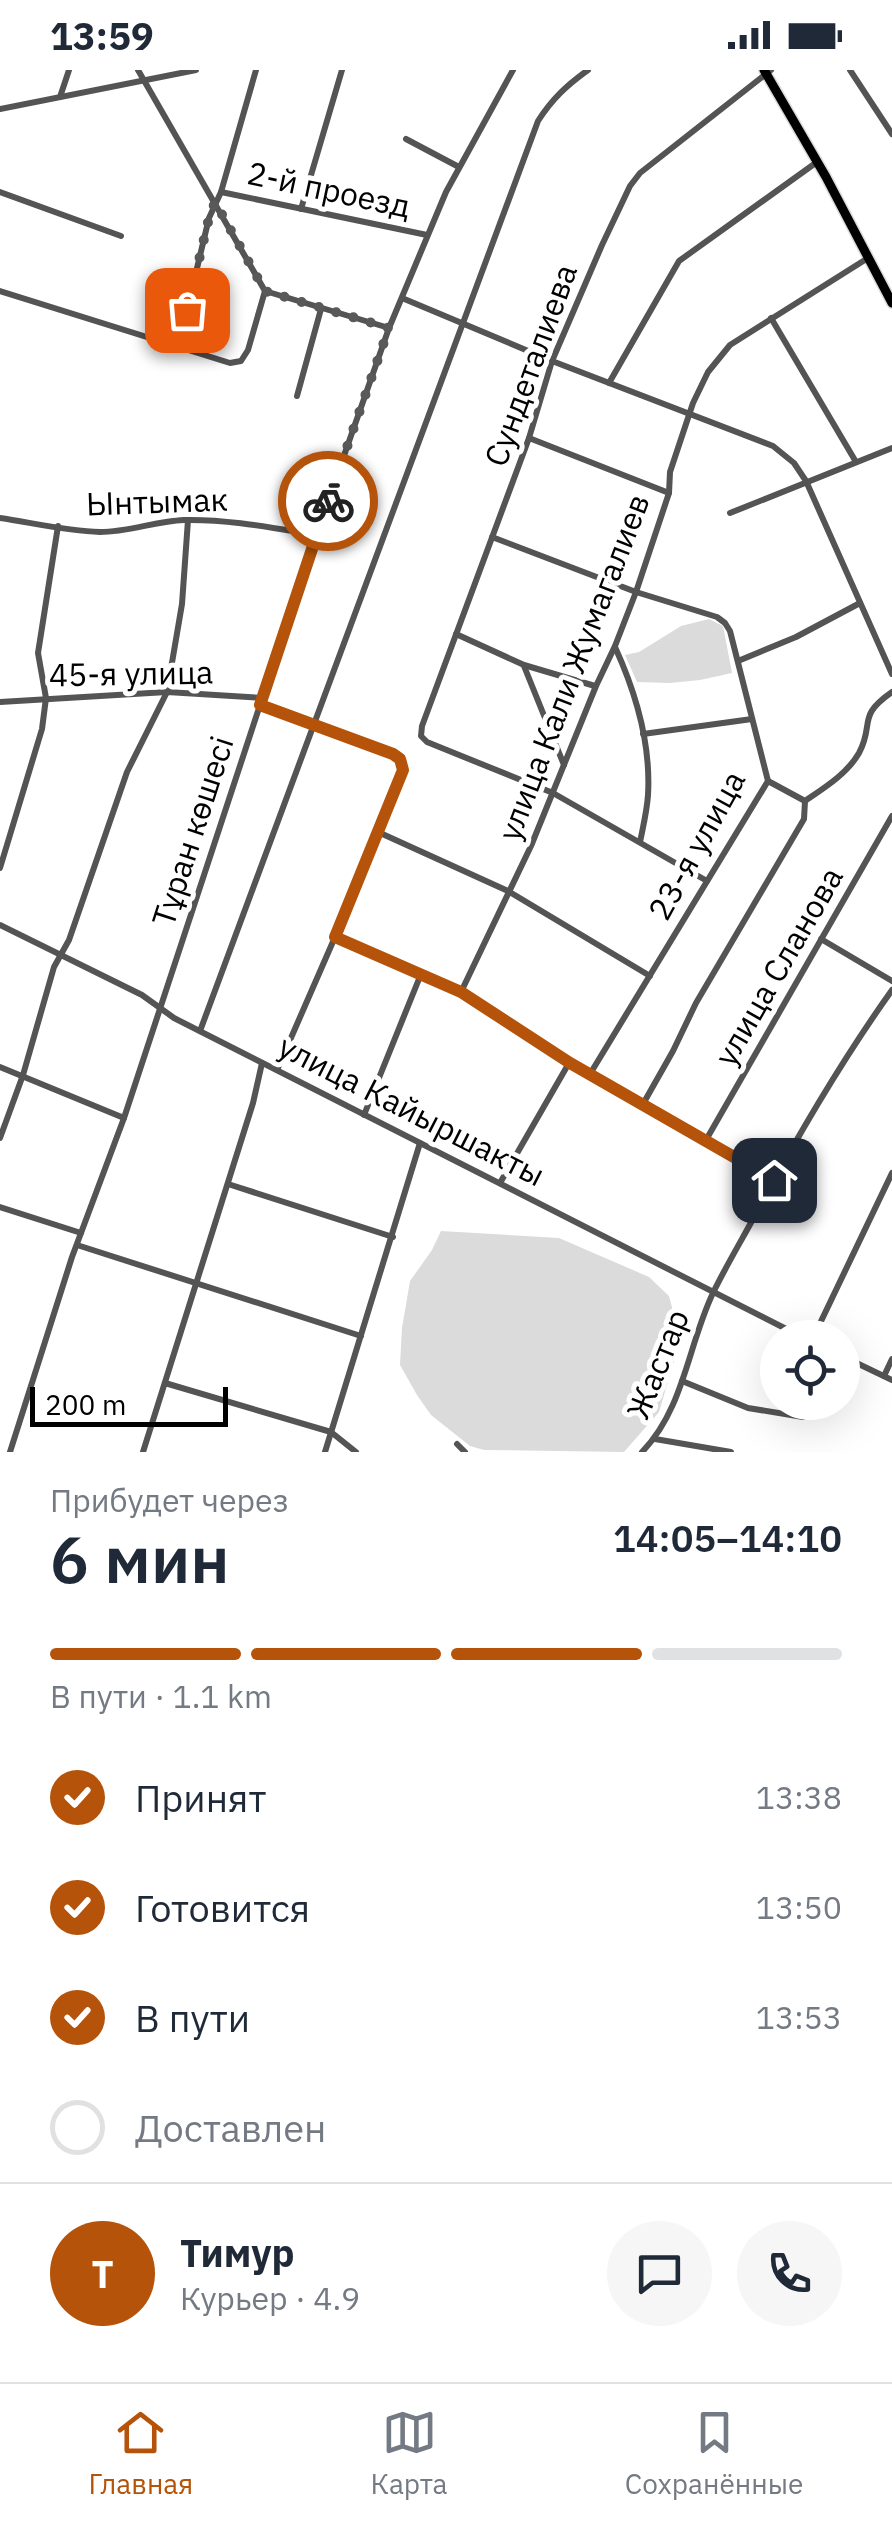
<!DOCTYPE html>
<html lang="ru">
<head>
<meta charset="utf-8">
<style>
  body { margin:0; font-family:"IBM Plex Sans",sans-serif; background:#f6f6f7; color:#1f2937; height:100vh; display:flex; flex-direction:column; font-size:38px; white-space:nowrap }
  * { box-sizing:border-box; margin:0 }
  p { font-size:32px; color:#747a83 }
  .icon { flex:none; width:55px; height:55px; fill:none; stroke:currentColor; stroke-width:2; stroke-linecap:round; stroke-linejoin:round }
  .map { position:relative; height:1382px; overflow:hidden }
  .sheet { display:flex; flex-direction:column; background:#fff; flex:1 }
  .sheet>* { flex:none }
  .fabs { position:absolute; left:760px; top:1250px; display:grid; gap:20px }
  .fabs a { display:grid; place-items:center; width:100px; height:100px; border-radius:50%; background:#fff; box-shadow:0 10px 40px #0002; font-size:50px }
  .scale { position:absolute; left:30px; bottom:25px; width:198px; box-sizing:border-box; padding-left:10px; border:5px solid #000; border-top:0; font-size:28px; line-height:35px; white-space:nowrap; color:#000; -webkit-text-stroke:8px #fff; paint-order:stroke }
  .pin { position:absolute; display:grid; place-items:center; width:85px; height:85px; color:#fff; margin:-42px; border-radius:20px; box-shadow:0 5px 15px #0006 }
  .courier { position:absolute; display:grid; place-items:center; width:100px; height:100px; margin:-50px; border:8px solid #b45309; border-radius:50%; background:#fff; color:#222; box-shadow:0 2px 12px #0007 }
  .summary em { font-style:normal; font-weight:600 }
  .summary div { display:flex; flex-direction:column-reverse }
  .summary { display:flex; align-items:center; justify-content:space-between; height:170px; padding:0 50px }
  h1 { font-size:65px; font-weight:600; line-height:75px }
  .bar { display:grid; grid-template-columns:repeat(4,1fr); gap:15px 10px; align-content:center; height:120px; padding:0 50px }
  .bar i { height:12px; border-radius:8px; background:#e0e1e3 }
  .bar .current { background:#b45309 }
  .bar p { grid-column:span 4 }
  .line { display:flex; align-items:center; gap:25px; padding:0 50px; border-top:2px solid #e0e1e3 }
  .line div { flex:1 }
  .round { display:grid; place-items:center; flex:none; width:105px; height:105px; border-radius:52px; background:#f6f6f7 }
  ol { padding:0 50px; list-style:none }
  li { display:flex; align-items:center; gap:30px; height:110px }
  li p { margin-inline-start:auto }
  li .icon { padding:10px; border-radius:50%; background:#b45309; color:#fff; stroke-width:4 }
  li:last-child { color:#747a83 }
  li i { width:55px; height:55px; border:5px solid #e0e1e3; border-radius:50% }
  .status { display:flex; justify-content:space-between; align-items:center; height:70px; padding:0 50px; background:#fff; direction:ltr }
  .status svg { height:28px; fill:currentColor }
  .tab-bar { display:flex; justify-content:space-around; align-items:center; height:140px; border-top:2px solid #e0e1e3; background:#fff; font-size:28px; color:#747a83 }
  .tab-bar a { display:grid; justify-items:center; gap:5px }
  .tab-bar .current { color:#b45309 }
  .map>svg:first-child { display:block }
  .green { fill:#dbdbdb }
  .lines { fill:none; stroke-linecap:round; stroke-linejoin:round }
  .major-casing { stroke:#dbdbdb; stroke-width:12 }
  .minor { stroke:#545454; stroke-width:6 }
  .major { stroke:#000; stroke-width:9 }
  .done { stroke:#595959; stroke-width:10; stroke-dasharray:0 18 }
  .route { stroke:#b45309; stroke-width:12 }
  .labels { text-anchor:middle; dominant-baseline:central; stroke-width:10; stroke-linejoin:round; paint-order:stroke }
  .street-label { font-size:32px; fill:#000; stroke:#fff }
</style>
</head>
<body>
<div class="status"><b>13:59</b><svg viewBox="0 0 49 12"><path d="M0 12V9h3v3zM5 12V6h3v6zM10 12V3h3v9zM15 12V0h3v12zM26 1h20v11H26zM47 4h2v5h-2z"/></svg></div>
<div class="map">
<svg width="892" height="1382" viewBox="0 0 892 1382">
  <rect width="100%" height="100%" fill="#fff"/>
  <g class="green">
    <path d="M709 549 723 556 732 603 700 610 670 613 637 612 625 585 639 582 681 556Z"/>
    <path d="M441 1161 559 1168 649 1207 669 1226 677 1256V1281L659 1342 624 1382 484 1380 470 1376 431 1345 417 1325 400 1295 402 1258 410 1211 432 1180Z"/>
  </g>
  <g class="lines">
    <defs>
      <path id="major" d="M764 0 826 107 892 233"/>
    </defs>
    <use href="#major" class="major-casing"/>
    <g class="minor">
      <path d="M138 0 265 221"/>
      <path d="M850 0 892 64"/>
      <path d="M60 27 69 0"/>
      <path d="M0 39 196 0"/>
      <path d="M406 69 457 96"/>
      <path d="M0 122 121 166"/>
      <path d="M221 122 427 165"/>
      <path d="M301 139 342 0"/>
      <path d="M0 221 230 293 241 291 248 280 265 221 389 258"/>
      <path d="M402 228 552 291 773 376 794 393 806 411 892 604"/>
      <path d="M187 240 209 148 221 122 256 0"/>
      <path d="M771 248 856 392"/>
      <path d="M609 313 679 191 817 92"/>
      <path d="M297 326 321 239"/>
      <path d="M529 368 669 423"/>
      <path d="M730 443 892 378"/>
      <path d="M0 448C33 453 67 461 100 462 129 462 156 451 184 450 228 449 273 458 316 465"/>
      <path d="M492 467 636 522 717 547 725 553 730 561 768 711 590 1004"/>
      <path d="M456 564 524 595 595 616"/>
      <path d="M615 577C636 623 651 674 648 725 647 741 643 757 640 772"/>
      <path d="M738 591 796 567 860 533"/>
      <path d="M524 596 564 695"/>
      <path d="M0 632 167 622 263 628"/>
      <path d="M260 635 393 684 400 689 403 700 335 867 277 1000"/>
      <path d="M643 664 752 649"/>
      <path d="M768 711 805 731C824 718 847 704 859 683 875 653 856 647 892 622"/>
      <path d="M378 762 508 821 650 906"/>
      <path d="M0 798 42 659 46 628 38 583 58 456"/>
      <path d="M707 811 553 723 427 672 421 666 422 656 529 368 552 291 602 175 630 116 640 103 771 0"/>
      <path d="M0 855 142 925 174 948 804 1268"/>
      <path d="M335 867 461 922 569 993 774 1110"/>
      <path d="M821 869 892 911"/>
      <path d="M461 922 531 776 596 616 615 576 636 522 669 423 670 402 693 333 708 302 730 275 868 188"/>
      <path d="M200 961 538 51C552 29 567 15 588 0"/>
      <path d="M0 997 124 1048"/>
      <path d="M643 1034 673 981 696 933 804 749 805 731"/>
      <path d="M364 1045 421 904"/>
      <path d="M0 1068 23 1005 54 897 69 870 127 702 167 622 182 534 188 450"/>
      <path d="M706 1070 892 746"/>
      <path d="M500 1113 569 993"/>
      <path d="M228 1114 393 1167"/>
      <path d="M0 1137 81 1163"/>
      <path d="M77 1175 361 1266"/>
      <path d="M813 1268 892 1103"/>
      <path d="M842 1286 892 1310"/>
      <path d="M884 1306 892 1289"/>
      <path d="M682 1311 748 1338 803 1347"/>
      <path d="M165 1313 331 1362 356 1382"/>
      <path d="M655 1369 731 1382"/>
      <path d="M457 1374 465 1382"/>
      <path d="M10 1382 72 1187 124 1048 316 465 389 258 446 122 513 0"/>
      <path d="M143 1382 253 1033 262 993"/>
      <path d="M325 1382 420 1073"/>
      <path d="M642 1382C684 1339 688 1275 713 1223 725 1198 740 1173 753 1149 795 1070 840 993 892 920"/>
    </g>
    <use href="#major" class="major"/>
  </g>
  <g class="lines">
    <path class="done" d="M187 240 209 148 215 132 265 221 389 258 328 431"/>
    <path class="route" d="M328 431 260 635 393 684 400 689 403 700 335 867 461 922 570 993 774 1110"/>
  </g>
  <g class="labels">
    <g class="street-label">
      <text transform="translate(329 119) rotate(12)">2-й проезд</text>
      <text transform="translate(530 295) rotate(-70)">Сундеталиева</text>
      <text transform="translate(157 431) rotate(-2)">Ынтымак</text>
      <text transform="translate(573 597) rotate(-69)">улица Кали Жумагалиев</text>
      <text transform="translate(131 603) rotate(-1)">45-я улица</text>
      <text transform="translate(192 761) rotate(-72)">Тұран көшесі</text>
      <text transform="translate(696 775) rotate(-61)">23-я улица</text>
      <text transform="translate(778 896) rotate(-60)">улица Сланова</text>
      <text transform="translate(412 1040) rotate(27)">улица Кайыршакты</text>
      <text transform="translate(657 1294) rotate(-68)">Жастар</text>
    </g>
  </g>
</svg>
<div class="fabs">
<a><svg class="icon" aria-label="locate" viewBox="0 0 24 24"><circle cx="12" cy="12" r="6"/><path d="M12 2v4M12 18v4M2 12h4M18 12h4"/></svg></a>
</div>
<div class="scale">200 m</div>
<div class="pin" style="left:187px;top:240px;background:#ea580c"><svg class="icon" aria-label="bag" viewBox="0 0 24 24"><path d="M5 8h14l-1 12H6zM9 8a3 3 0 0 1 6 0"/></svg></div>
<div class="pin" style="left:774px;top:1110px;background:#1f2937"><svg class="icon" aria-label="home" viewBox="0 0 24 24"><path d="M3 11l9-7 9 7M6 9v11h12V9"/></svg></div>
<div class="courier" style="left:328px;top:431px"><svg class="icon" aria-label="bike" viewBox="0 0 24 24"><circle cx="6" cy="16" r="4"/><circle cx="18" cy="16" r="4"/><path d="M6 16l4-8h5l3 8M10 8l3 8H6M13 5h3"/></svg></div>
</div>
<section class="sheet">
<div class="summary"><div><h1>6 мин</h1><p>Прибудет через</p></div><em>14:05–14:10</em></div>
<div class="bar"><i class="current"></i><i class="current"></i><i class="current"></i><i></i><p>В пути · 1.1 km</p></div>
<ol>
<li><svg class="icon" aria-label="check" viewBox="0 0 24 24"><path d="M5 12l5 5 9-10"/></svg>Принят<p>13:38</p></li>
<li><svg class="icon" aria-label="check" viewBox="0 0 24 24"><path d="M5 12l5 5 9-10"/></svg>Готовится<p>13:50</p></li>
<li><svg class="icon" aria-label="check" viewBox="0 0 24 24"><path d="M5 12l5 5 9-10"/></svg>В пути<p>13:53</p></li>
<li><i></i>Доставлен</li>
</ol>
<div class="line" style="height:180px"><b class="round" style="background:#b45309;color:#fff">Т</b><div><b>Тимур</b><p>Курьер · 4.9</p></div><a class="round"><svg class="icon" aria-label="chat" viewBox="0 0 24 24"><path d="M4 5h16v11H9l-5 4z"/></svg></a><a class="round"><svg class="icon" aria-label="phone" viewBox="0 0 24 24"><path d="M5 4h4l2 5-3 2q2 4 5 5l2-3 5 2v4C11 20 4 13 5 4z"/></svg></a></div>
</section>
<nav class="tab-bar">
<a class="current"><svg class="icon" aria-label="home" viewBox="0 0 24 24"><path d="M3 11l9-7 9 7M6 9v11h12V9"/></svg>Главная</a>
<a><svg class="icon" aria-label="map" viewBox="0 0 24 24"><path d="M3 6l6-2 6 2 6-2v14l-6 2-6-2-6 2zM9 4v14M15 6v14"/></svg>Карта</a>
<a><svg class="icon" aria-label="saved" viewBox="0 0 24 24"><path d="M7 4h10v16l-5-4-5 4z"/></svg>Сохранённые</a>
</nav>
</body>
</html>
